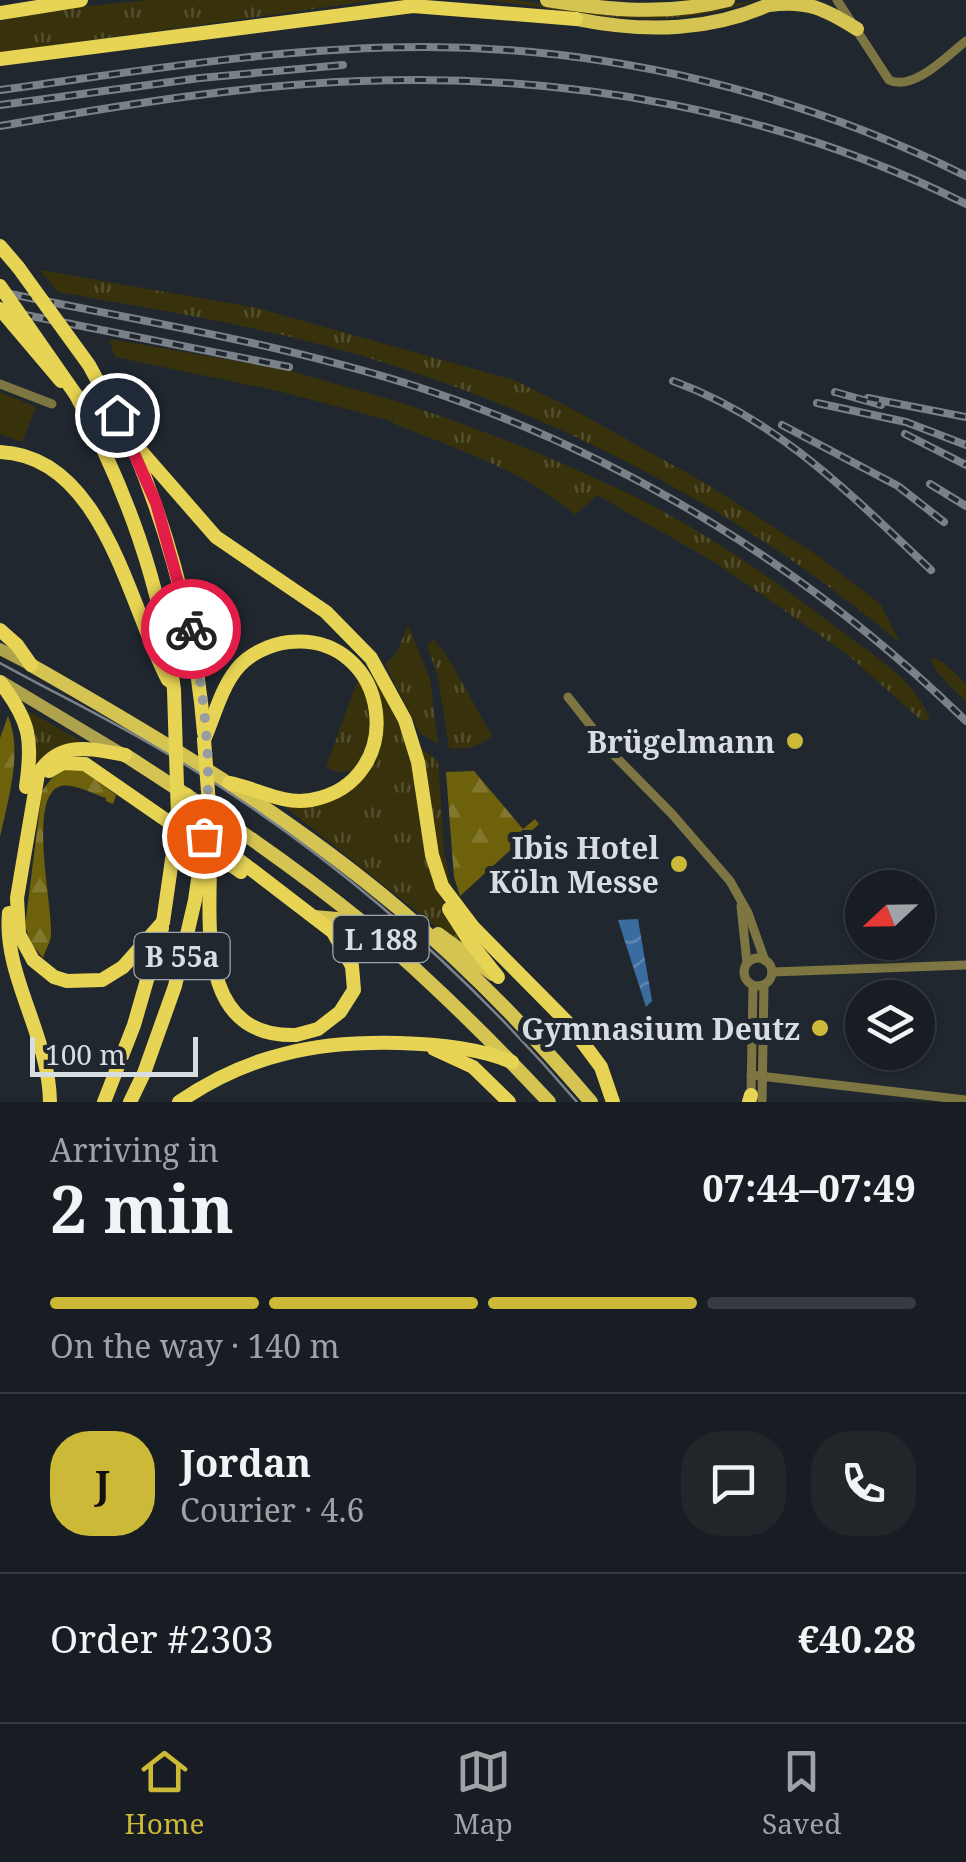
<!DOCTYPE html>
<html lang="en">
<head>
<meta charset="utf-8">
<style>
  body { margin:0; font-family:"Noto Serif",serif; background:#21262b; color:#f1f3f6; height:100vh; display:flex; flex-direction:column; font-size:38px; white-space:nowrap }
  * { box-sizing:border-box; margin:0 }
  p { font-size:32px; color:#9fa2a6 }
  .icon { flex:none; width:55px; height:55px; fill:none; stroke:currentColor; stroke-width:2; stroke-linecap:round; stroke-linejoin:round }
  .map { position:relative; height:1102px; overflow:hidden }
  .details { display:flex; flex-direction:column; background:#181d23; flex:1 }
  .details>* { flex:none }
  .needle { width:65px; rotate:248deg }
  .tools { position:absolute; left:845px; top:870px; display:grid; gap:20px }
  .tools a { display:grid; place-items:center; width:90px; height:90px; border-radius:50%; background:#181d23; box-shadow:0 2px 8px #0004,0 0 0 2px #363b41; font-size:50px }
  .scale { position:absolute; left:30px; bottom:25px; width:168px; box-sizing:border-box; padding-left:10px; border:5px solid #d8dde2; border-top:0; font-size:28px; line-height:35px; white-space:nowrap; color:#d8dde2; -webkit-text-stroke:8px #20272f; paint-order:stroke }
  .pin { position:absolute; display:grid; place-items:center; width:85px; height:85px; color:#fff; margin:-42px; border:5px solid #fff; border-radius:50%; box-shadow:0 2px 10px #0007 }
  .courier { position:absolute; display:grid; place-items:center; width:100px; height:100px; margin:-50px; border:8px solid #e11d48; border-radius:50%; background:#fff; color:#222; box-shadow:0 2px 12px #0007 }
  .head em { font-style:normal; font-weight:700 }
  .head div { display:flex; flex-direction:column-reverse }
  .head { display:flex; align-items:center; justify-content:space-between; height:170px; padding:0 50px }
  h1 { font-size:65px; font-weight:700; line-height:75px }
  .bar { display:grid; grid-template-columns:repeat(4,1fr); gap:15px 10px; align-content:center; height:120px; padding:0 50px }
  .bar i { height:12px; border-radius:8px; background:#363b41 }
  .bar .active { background:#ccb938 }
  .bar p { grid-column:span 4 }
  .line { display:flex; align-items:center; gap:25px; padding:0 50px; border-top:2px solid #363b41 }
  .line div { flex:1 }
  .round { display:grid; place-items:center; flex:none; width:105px; height:105px; border-radius:40px; background:#21262b }
  .tabs { display:flex; justify-content:space-around; align-items:center; height:140px; border-top:2px solid #363b41; background:#181d23; font-size:28px; color:#9fa2a6 }
  .tabs a { display:grid; justify-items:center; gap:5px }
  .tabs .active { color:#ccb938 }
  .map>svg:first-child { display:block }
  .grass { fill:url(#grass-tufts) }
  .forest { fill:url(#forest-firs) }
  .garden { fill:#38320c }
  .water { fill:url(#water-waves) }
  .lines { fill:none; stroke-linecap:round; stroke-linejoin:round }
  .minor { stroke:#7d7542; stroke-width:9 }
  .secondary { stroke:#afa24d; stroke-width:12 }
  .primary { stroke:#d5c452; stroke-width:14 }
  .trunk { stroke:#e7d454; stroke-width:14 }
  .tram { stroke:#7b8188; stroke-width:2.5 }
  .rail-casing { stroke:#7b8188; stroke-width:8 }
  .rail { stroke:#20272f; stroke-width:4; stroke-dasharray:11; stroke-linecap:butt }
  .trunk-bridge { stroke:#e7d454; stroke-width:14 }
  .done { stroke:#989da3; stroke-width:10; stroke-dasharray:0 18 }
  .route { stroke:#e11d48; stroke-width:12 }
  .poi-dot { fill:#ccb938; stroke:#20272f; stroke-width:4 }
  .labels { text-anchor:middle; dominant-baseline:central; stroke-width:10; stroke-linejoin:round; paint-order:stroke }
  .shield { fill:#20272f; stroke:#a1a6ac; stroke-width:2.5 }
  .shield-label { font-size:28px; font-weight:bold; fill:#d8dde2 }
  .poi-label { font-size:30px; font-weight:bold; fill:#d8dde2; stroke:#20272f; text-anchor:end }
</style>
</head>
<body>
<div class="map">
<svg width="966" height="1102" viewBox="0 0 966 1102">
  <defs>
    <pattern id="grass-tufts" width="24" height="20" patternUnits="userSpaceOnUse" patternTransform="scale(2.5)"><rect width="24" height="20" fill="#38320c"/><path d="M3 7l-1-3M5 7V3M7 7l1-3M15 17l-1-3M17 17v-4M19 17l1-3" fill="none" stroke="#544f2f"/></pattern>
    <pattern id="forest-firs" width="22" height="20" patternUnits="userSpaceOnUse" patternTransform="scale(2.5)"><rect width="22" height="20" fill="#6d610c"/><path d="M5 1l3.5 6h-7zM16 11l3.5 6h-7z" fill="#81772f"/></pattern>
    <pattern id="water-waves" width="16" height="10" patternUnits="userSpaceOnUse" patternTransform="scale(2.5)"><rect width="16" height="10" fill="#3a6c9f"/><path d="M0 5q4-4 8 0t8 0" fill="none" stroke="#5f87b0"/></pattern>
  </defs>
  <rect width="100%" height="100%" fill="#20272f"/>
  <g class="grass">
    <path d="M148 0H377L0 53V21L49 10Z"/>
    <path d="M484 0H516L578 10 729 5 758 0C652 36 588 11 484 0Z"/>
    <path d="M40 270 257 308 514 380 565 405 705 483 817 555 881 605 900 643C751 518 583 427 398 367 289 331 171 312 58 292Z"/>
    <path d="M399 402C477 428 553 457 627 493 704 530 778 582 845 634 879 659 914 680 930 719L922 721 847 654 716 563 597 495 575 515C523 470 455 448 392 423Z"/>
    <path d="M408 625 430 679 438 744 420 733 385 664 397 652Z"/>
    <path d="M433 639 447 656 492 736C478 747 467 750 449 748L438 677 427 645Z"/>
    <path d="M930 657 943 662 966 684V702L937 672Z"/>
    <path d="M374 670 408 740 432 874C443 906 458 931 477 959L284 806C299 805 316 806 331 800 341 796 347 788 355 781 387 748 391 714 369 674Z"/>
    <path d="M357 682C384 699 368 750 353 771L337 772 326 767Z"/>
    <path d="M28 713H32L81 741 36 766 35 734Z"/>
    <path d="M421 748 438 761 444 851 451 886 448 887 436 847Z"/>
  </g>
  <g class="forest">
    <path d="M8 716C23 752 8 800 0 837V738Z"/>
    <path d="M80 768 116 795 113 804 106 801V798C93 794 74 783 61 786 26 795 54 909 51 936 50 943 45 951 43 958L31 943 25 926 42 791 58 770Z"/>
    <path d="M474 771 523 829 535 819 539 824 460 896 454 877 446 772Z"/>
  </g>
  <g class="garden">
    <path d="M109 339 284 369 399 402 392 421 278 391 115 357Z"/>
    <path d="M0 392 36 407 22 442 0 434Z"/>
  </g>
  <path class="water" d="M638 919 652 1001 646 1007 618 920Z"/>
  <g class="lines">
    <g class="minor">
      <path d="M837 0 889 80C913 92 948 55 966 41"/>
      <path d="M0 384 52 404"/>
      <path d="M568 697 612 753 672 814 730 881 748 913 765 961"/>
      <path d="M741 906 747 963"/>
      <circle cx="758" cy="972" r="14"/>
      <path d="M772 972 966 965"/>
      <path d="M751 1075 966 1100"/>
      <path d="M751 1095 753 986"/>
      <path d="M762 1102 764 985"/>
    </g>
    <g class="secondary">
      <path d="M0 649 31 665"/>
      <path d="M2 682 122 754"/>
    </g>
    <g class="primary">
      <path d="M547 0C608 10 667 16 728 0"/>
      <path d="M769 5C808 0 825 9 857 29"/>
      <path d="M576 19C646 33 714 32 779 0"/>
      <path d="M31 665C159 738 285 813 398 908 468 967 532 1033 591 1102"/>
      <path d="M125 755C206 807 287 861 362 922 428 978 490 1039 549 1102"/>
      <path d="M314 917 360 921"/>
      <path d="M438 934 493 974"/>
    </g>
    <g class="trunk">
      <path d="M0 13 81 0"/>
      <path d="M0 59 413 6 576 19"/>
      <path d="M0 246 18 267"/>
      <path d="M76 395C126 489 161 583 174 690"/>
      <path d="M127 435 216 537 326 612 371 658 405 720 418 762 432 855 442 886 473 927 569 1024 601 1067 613 1102"/>
      <path d="M132 445C171 538 196 632 204 733"/>
      <path d="M0 452C104 456 129 607 168 680"/>
      <path d="M0 630 17 645 31 665"/>
      <path d="M0 682C30 721 33 739 26 787"/>
      <path d="M204 740C214 717 221 689 236 670 248 654 271 644 289 642 391 632 411 782 311 800 281 805 257 788 229 783"/>
      <path d="M125 755C91 749 60 739 38 774L17 898 19 934 33 960 54 977 67 981 102 980 123 967 163 922"/>
      <path d="M49 771 63 763 85 764 241 872"/>
      <path d="M187 795 196 817 213 840 333 932 352 966 354 990 340 1012 318 1029 296 1035"/>
      <path d="M449 909 470 942 498 977"/>
      <path d="M9 913C3 976 49 1034 50 1102"/>
      <path d="M434 1049 473 1067 509 1102"/>
      <path d="M104 1102 134 1025 162 928"/>
      <path d="M179 1102C211 1080 247 1063 284 1054 344 1038 455 1038 512 1062"/>
      <path d="M749 1102 751 1095"/>
    </g>
    <path class="tram" d="M0 663C51 691 104 717 154 746 315 839 456 961 577 1102"/>
    <defs>
      <g id="rail">
        <path d="M0 90C140 71 281 47 423 47 610 47 799 93 966 176"/>
        <path d="M0 105 200 78 343 65"/>
        <path d="M0 126C119 106 240 85 362 81 568 73 780 111 966 204"/>
        <path d="M0 292C141 321 284 344 421 388 626 455 812 571 966 721"/>
        <path d="M0 310 289 367"/>
        <path d="M673 381C778 419 852 496 931 570"/>
        <path d="M835 392 881 405"/>
        <path d="M868 398 966 417"/>
        <path d="M817 403 906 422 966 445"/>
        <path d="M782 425 898 486 944 522"/>
        <path d="M905 434 966 465"/>
        <path d="M930 484 966 506"/>
      </g>
    </defs>
    <use href="#rail" class="rail-casing"/>
    <use href="#rail" class="rail"/>
    <g class="trunk-bridge">
      <path d="M18 267 89 365 127 435"/>
      <path d="M0 286 76 395"/>
      <path d="M0 309 61 381"/>
      <path d="M210 848C211 919 193 1038 296 1035"/>
      <path d="M163 922 178 818 174 690"/>
      <path d="M130 1102 144 1073 175 986 195 900 209 804 204 740"/>
    </g>
  </g>
  <g class="lines">
    <path class="done" d="M191 629C204 695 214 769 204 836"/>
    <path class="route" d="M117 415 156 503 191 629"/>
  </g>
  <g class="poi-dot">
    <circle cx="795" cy="741" r="10"/>
    <circle cx="679" cy="864" r="10"/>
    <circle cx="820" cy="1028" r="10"/>
  </g>
  <g class="labels">
    <g class="shield">
      <rect x="333.5" y="916" width="95" height="46" rx="8"/>
      <rect x="134.5" y="933" width="95" height="46" rx="8"/>
    </g>
    <g class="shield-label">
      <text x="381" y="939">L 188</text>
      <text x="182" y="956">B 55a</text>
    </g>
    <g class="poi-label">
      <text x="775" y="741">Brügelmann</text>
      <text x="659" y="847">Ibis Hotel<tspan x="659" dy="34">Köln Messe</tspan></text>
      <text x="800" y="1028">Gymnasium Deutz</text>
    </g>
  </g>
</svg>
<div class="tools">
<a><svg class="needle" viewBox="-14 -14 28 28"><path d="M0-13l5 13h-10z" fill="#e53935"/><path d="M0 13l5-13h-10z" fill="#9fa2a6"/></svg></a>
<a><svg class="icon" aria-label="layers" viewBox="0 0 24 24"><path d="M12 4l9 5-9 5-9-5zM3 14l9 5 9-5"/></svg></a>
</div>
<div class="scale">100 m</div>
<div class="pin" style="left:204px;top:836px;background:#ea580c"><svg class="icon" aria-label="bag" viewBox="0 0 24 24"><path d="M5 8h14l-1 12H6zM9 8a3 3 0 0 1 6 0"/></svg></div>
<div class="pin" style="left:117px;top:415px;background:#1f2937"><svg class="icon" aria-label="home" viewBox="0 0 24 24"><path d="M3 11l9-7 9 7M6 9v11h12V9"/></svg></div>
<div class="courier" style="left:191px;top:629px"><svg class="icon" aria-label="bike" viewBox="0 0 24 24"><circle cx="6" cy="16" r="4"/><circle cx="18" cy="16" r="4"/><path d="M6 16l4-8h5l3 8M10 8l3 8H6M13 5h3"/></svg></div>
</div>
<section class="details">
<div class="head"><div><h1>2 min</h1><p>Arriving in</p></div><em>07:44–07:49</em></div>
<div class="bar"><i class="active"></i><i class="active"></i><i class="active"></i><i></i><p>On the way · 140 m</p></div>
<div class="line" style="height:180px"><b class="round" style="background:#ccb938;color:#111">J</b><div><b>Jordan</b><p>Courier · 4.6</p></div><a class="round"><svg class="icon" aria-label="chat" viewBox="0 0 24 24"><path d="M4 5h16v11H9l-5 4z"/></svg></a><a class="round"><svg class="icon" aria-label="phone" viewBox="0 0 24 24"><path d="M5 4h4l2 5-3 2q2 4 5 5l2-3 5 2v4C11 20 4 13 5 4z"/></svg></a></div>
<div class="line" style="height:130px"><div>Order #2303</div><b>€40.28</b></div>
</section>
<nav class="tabs">
<a class="active"><svg class="icon" aria-label="home" viewBox="0 0 24 24"><path d="M3 11l9-7 9 7M6 9v11h12V9"/></svg>Home</a>
<a><svg class="icon" aria-label="map" viewBox="0 0 24 24"><path d="M3 6l6-2 6 2 6-2v14l-6 2-6-2-6 2zM9 4v14M15 6v14"/></svg>Map</a>
<a><svg class="icon" aria-label="saved" viewBox="0 0 24 24"><path d="M7 4h10v16l-5-4-5 4z"/></svg>Saved</a>
</nav>
</body>
</html>
